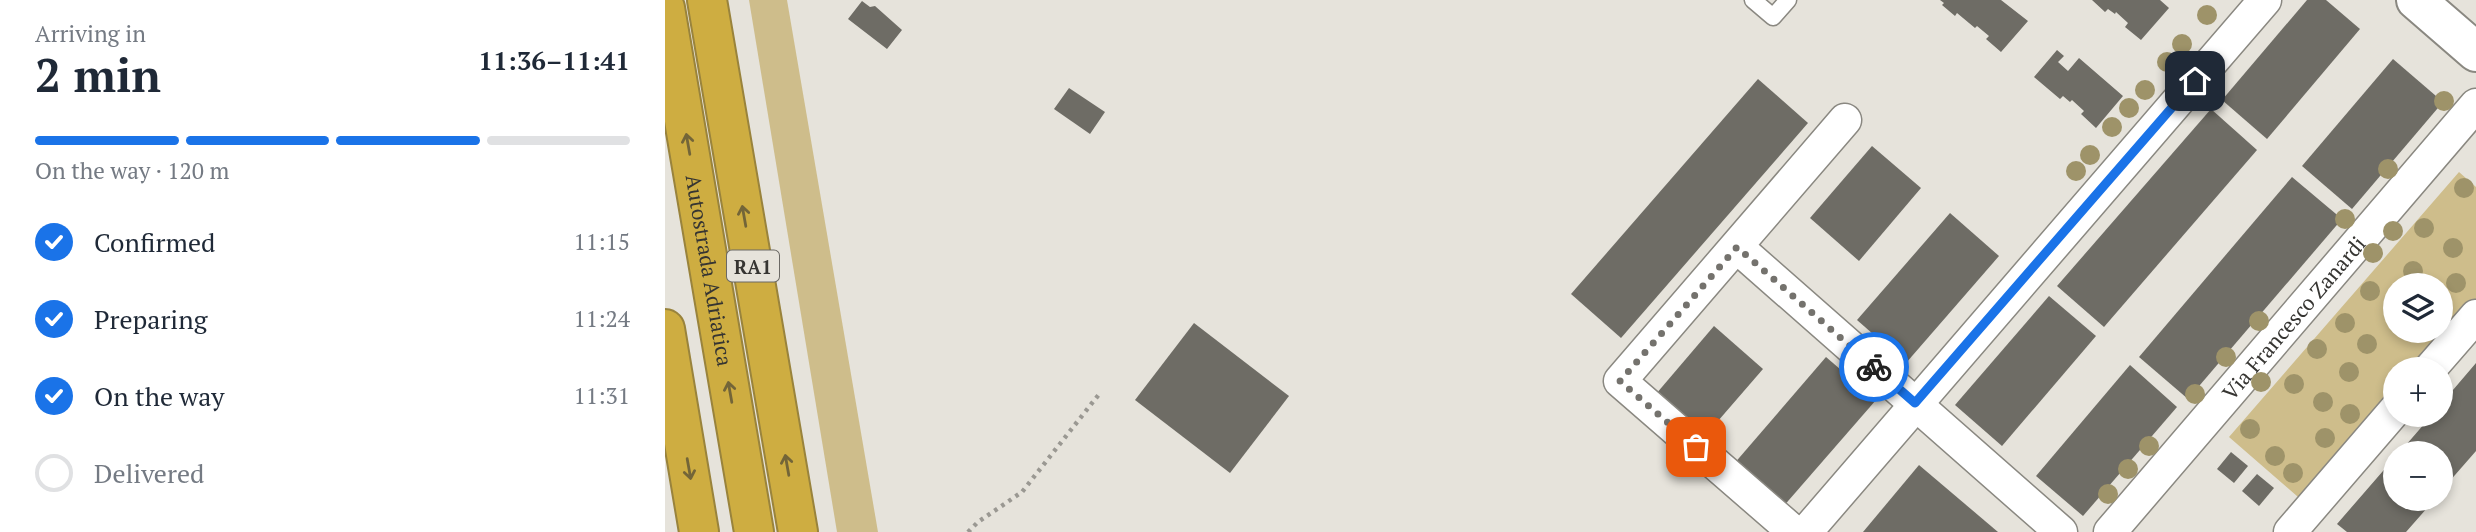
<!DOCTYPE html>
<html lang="en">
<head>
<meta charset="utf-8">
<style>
  body { margin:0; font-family:"PT Serif",serif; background:#f6f6f7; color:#1f2937; height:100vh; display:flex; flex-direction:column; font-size:26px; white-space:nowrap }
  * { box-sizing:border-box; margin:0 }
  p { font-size:23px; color:#747a83 }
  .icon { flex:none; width:38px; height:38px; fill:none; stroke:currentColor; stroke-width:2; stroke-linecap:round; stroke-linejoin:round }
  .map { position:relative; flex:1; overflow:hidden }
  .details { display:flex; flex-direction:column; background:#fff; width:665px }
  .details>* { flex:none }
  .buttons { position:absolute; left:1718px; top:273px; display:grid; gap:14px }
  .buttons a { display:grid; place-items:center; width:70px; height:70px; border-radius:50%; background:#fff; box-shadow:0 4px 10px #0003; font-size:35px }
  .pin { position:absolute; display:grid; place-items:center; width:60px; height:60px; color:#fff; margin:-30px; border-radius:14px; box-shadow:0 4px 10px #0006 }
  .courier { position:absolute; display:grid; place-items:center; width:70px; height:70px; margin:-35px; border:5px solid #1a73e8; border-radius:50%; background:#fff; color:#222; box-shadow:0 2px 9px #0007 }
  .headline em { font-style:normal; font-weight:700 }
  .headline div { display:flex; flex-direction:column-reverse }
  .headline { display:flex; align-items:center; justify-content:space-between; height:119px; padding:0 35px }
  h1 { font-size:46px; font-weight:700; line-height:52px }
  .bar { display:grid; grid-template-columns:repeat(4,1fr); gap:10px 7px; align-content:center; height:84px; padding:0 35px }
  .bar i { height:9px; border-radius:5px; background:#e0e1e3 }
  .bar .current { background:#1a73e8 }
  .bar p { grid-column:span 4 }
  ol { padding:0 35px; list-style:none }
  li { display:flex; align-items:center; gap:21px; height:77px }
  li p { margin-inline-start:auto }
  li .icon { padding:7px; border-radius:50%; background:#1a73e8; color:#fff; stroke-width:4 }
  li:last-child { color:#747a83 }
  li i { width:38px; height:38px; border:4px solid #e0e1e3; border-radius:50% }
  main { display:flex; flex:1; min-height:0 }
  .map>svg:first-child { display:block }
  .green { fill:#cebd8b; fill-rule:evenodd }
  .building { fill:#6e6c65 }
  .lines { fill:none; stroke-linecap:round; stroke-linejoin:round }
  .lane-casing { stroke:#8a8881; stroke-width:19 }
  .street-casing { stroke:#8a8881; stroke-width:35 }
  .secondary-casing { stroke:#8a8881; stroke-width:42 }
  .highway-casing { stroke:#99833c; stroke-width:42 }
  .path { stroke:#9a9892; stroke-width:4.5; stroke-dasharray:3.5 5; stroke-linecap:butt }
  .lane { stroke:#fff; stroke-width:16 }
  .street { stroke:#fff; stroke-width:32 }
  .secondary { stroke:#fff; stroke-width:38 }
  .highway { stroke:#cead41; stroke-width:38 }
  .tree { fill:#9e9369 }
  .oneway { stroke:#736538 }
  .done { stroke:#74726d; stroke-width:7; stroke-dasharray:0 12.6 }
  .route { stroke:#1a73e8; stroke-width:9 }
  .labels { text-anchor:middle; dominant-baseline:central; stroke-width:7; stroke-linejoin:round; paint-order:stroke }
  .shield { fill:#e6e3db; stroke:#6b6965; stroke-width:2 }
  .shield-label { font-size:19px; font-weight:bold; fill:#363532 }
  .street-label { font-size:21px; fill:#363532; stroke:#e6e3db }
</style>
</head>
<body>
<main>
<section class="details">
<div class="headline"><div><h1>2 min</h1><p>Arriving in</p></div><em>11:36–11:41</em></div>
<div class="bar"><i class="current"></i><i class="current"></i><i class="current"></i><i></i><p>On the way · 120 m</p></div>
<ol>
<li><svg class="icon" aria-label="check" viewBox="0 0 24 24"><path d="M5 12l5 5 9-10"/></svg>Confirmed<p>11:15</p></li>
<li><svg class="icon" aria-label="check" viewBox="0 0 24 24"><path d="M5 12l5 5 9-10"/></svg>Preparing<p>11:24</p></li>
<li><svg class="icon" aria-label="check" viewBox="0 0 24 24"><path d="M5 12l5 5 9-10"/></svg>On the way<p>11:31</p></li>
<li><i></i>Delivered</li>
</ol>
</section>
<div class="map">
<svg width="1811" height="532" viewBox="0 0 1811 532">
  <rect width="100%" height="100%" fill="#e6e3db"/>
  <g class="green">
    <path d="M84 0H122L213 532H172Z"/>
    <path d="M1794 172 1811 187V306L1756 369H1731V399L1640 503 1564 437ZM1731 285H1776V331H1731Z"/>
  </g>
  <g class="building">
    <path d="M1275 0H1336L1363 21 1336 52 1321 39 1324 36 1312 26 1310 28 1292 13 1290 16 1277 5 1279 3Z"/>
    <path d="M1427 0H1495L1504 8 1476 40 1460 27 1463 23 1451 12 1450 14 1443 9 1440 12Z"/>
    <path d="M1642 0H1661L1695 29 1602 139 1557 100Z"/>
    <path d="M197 1 205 7 210 6 237 30 222 49 183 19Z"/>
    <path d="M1392 50 1399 56 1393 62 1403 71 1414 58 1458 96 1431 128 1416 114 1419 111 1407 100 1405 102 1398 96 1395 99 1369 77Z"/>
    <path d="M1728 59 1778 102 1687 209 1637 166Z"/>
    <path d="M1093 79 1143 123 956 338 906 294Z"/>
    <path d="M404 88 440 112 425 134 389 109Z"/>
    <path d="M1546 109 1592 150 1439 327 1392 286Z"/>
    <path d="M1207 146 1256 188 1194 261 1145 218Z"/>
    <path d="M1627 177 1677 219 1523 399 1474 357Z"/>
    <path d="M1285 213 1334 256 1241 363 1192 320Z"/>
    <path d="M1384 296 1431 336 1337 446 1290 405Z"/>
    <path d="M529 323 624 396 565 473 470 400Z"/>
    <path d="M1049 326 1098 369 1040 436 991 394Z"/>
    <path d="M1161 357 1211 400 1117 508 1068 465Z"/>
    <path d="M1811 363V451L1776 491V453H1734L1767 415H1776V404Z"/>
    <path d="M1465 365 1512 407 1418 516 1371 476Z"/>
    <path d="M1566 452 1583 466 1569 483 1552 469Z"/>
    <path d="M1731 456V499H1770L1741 532H1682L1672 524Z"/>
    <path d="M1254 465 1333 532H1198Z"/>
    <path d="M1592 474 1609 488 1594 506 1577 491Z"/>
  </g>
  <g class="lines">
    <defs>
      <path id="lane" d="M1088 0 1108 17 1123 0"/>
      <g id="street">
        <path d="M1072 247 1396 532"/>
        <path d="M1765 369 1811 316"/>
        <path d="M1129 532 955 381 1180 120"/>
        <path d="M1141 532 1600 0"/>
        <path id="s1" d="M1445 532 1811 105"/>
        <path d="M1625 532 1731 409"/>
      </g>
      <path id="secondary" d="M1751 0 1811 52"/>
      <g id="highway">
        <path d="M42 0 133 532"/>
        <path id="s2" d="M0 8 89 532"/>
        <path d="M0 329 34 532"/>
      </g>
    </defs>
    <use href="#lane" class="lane-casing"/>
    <use href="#street" class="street-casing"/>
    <use href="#secondary" class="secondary-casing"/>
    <use href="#highway" class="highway-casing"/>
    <path class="path" d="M303 532 313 522 357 492 435 393"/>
    <use href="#lane" class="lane"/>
    <use href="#street" class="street"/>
    <use href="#secondary" class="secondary"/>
    <use href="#highway" class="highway"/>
  </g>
  <g class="tree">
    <circle cx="1542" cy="15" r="10"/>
    <circle cx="1517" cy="44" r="10"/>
    <circle cx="1502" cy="62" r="10"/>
    <circle cx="1480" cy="90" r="10"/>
    <circle cx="1779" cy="101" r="10"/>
    <circle cx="1464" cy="108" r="10"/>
    <circle cx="1447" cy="127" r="10"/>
    <circle cx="1425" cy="155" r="10"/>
    <circle cx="1723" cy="169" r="10"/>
    <circle cx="1411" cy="171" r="10"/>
    <circle cx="1799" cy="188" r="10"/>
    <circle cx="1680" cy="219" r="10"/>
    <circle cx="1759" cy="228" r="10"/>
    <circle cx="1728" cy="231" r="10"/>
    <circle cx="1788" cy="248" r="10"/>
    <circle cx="1708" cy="253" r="10"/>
    <circle cx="1748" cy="271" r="10"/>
    <circle cx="1791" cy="283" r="10"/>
    <circle cx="1705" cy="291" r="10"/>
    <circle cx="1594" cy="321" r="10"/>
    <circle cx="1680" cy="323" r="10"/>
    <circle cx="1702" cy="344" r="10"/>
    <circle cx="1652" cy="349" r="10"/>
    <circle cx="1561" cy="357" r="10"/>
    <circle cx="1684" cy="372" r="10"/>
    <circle cx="1596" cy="382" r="10"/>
    <circle cx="1629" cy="384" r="10"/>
    <circle cx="1530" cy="394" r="10"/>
    <circle cx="1658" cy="402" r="10"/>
    <circle cx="1685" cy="414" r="10"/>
    <circle cx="1585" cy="429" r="10"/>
    <circle cx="1660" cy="438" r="10"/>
    <circle cx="1484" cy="446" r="10"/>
    <circle cx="1610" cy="456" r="10"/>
    <circle cx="1463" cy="469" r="10"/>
    <circle cx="1628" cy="473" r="10"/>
    <circle cx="1443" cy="494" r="10"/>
  </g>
  <defs><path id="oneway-shaft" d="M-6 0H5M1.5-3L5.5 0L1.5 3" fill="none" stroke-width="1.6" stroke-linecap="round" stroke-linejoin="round" transform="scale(1.75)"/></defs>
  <g class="oneway">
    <use href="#oneway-shaft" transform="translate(23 144) rotate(-100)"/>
    <use href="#oneway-shaft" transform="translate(79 216) rotate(-100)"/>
    <use href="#oneway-shaft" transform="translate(65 392) rotate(-100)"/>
    <use href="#oneway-shaft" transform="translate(122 465) rotate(-100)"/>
    <use href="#oneway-shaft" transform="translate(24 469) rotate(80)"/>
  </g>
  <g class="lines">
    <path class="done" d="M1031 447 955 381 1072 247 1209 367"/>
    <path class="route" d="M1209 367 1250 403 1530 81"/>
  </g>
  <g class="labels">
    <rect class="shield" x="62" y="250.5" width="52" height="31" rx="5"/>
    <g class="shield-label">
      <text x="88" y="266">RA1</text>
    </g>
    <g class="street-label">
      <text stroke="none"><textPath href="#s2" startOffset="266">Autostrada Adriatica</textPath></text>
      <text stroke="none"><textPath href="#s1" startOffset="282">Via Francesco Zanardi</textPath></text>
    </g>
  </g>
</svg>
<div class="buttons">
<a><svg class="icon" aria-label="layers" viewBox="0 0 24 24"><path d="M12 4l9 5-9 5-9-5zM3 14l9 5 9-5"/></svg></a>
<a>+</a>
<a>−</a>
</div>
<div class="pin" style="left:1031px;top:447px;background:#ea580c"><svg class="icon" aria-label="bag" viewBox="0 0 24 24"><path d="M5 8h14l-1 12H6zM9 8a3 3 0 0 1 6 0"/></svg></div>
<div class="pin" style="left:1530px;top:81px;background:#1f2937"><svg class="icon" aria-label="home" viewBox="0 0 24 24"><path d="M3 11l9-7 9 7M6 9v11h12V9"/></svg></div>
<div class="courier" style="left:1209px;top:367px"><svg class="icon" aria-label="bike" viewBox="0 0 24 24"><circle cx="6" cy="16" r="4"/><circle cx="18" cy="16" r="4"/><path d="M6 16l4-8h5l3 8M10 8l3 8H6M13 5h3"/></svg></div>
</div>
</main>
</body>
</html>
